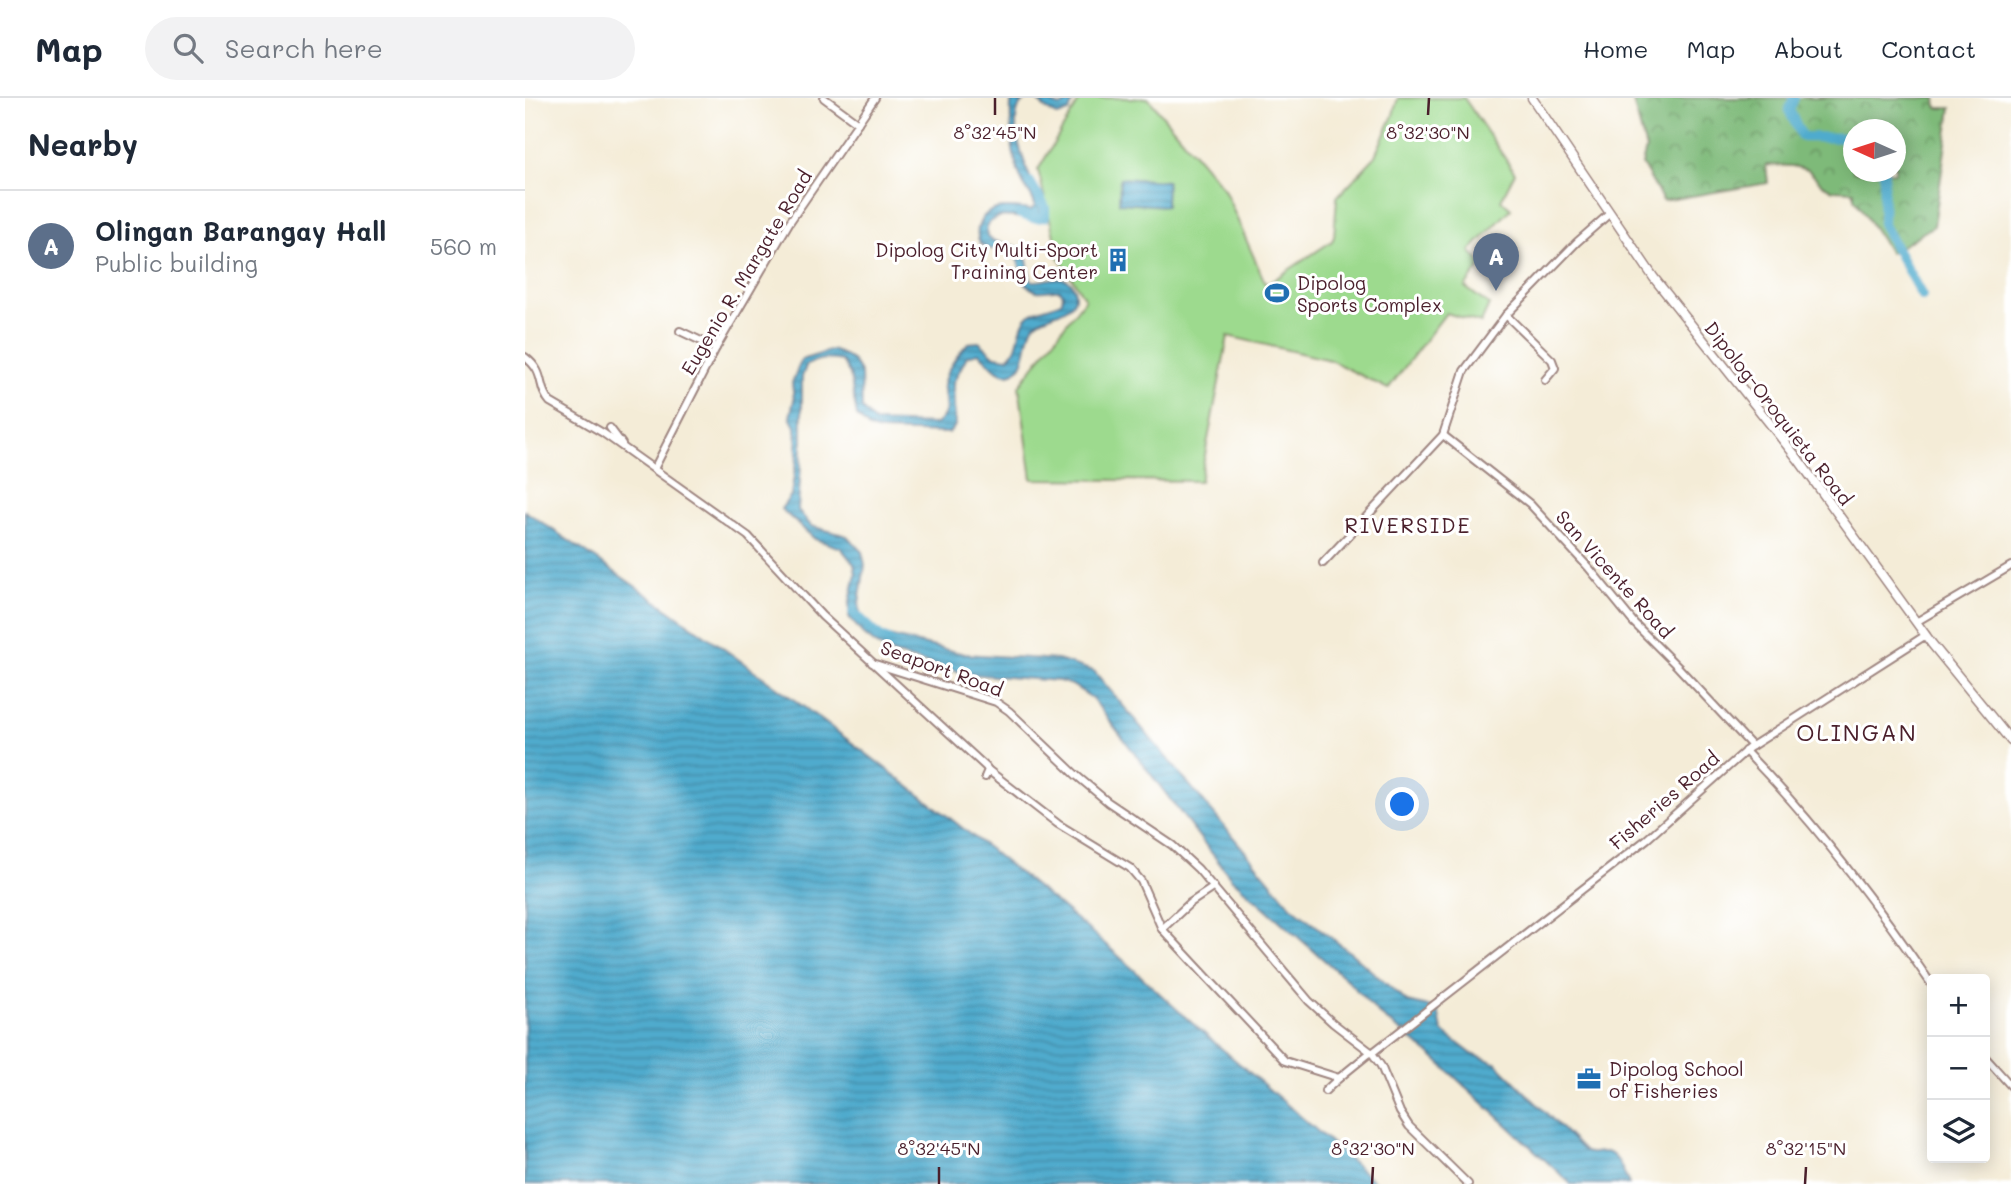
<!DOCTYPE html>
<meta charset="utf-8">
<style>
body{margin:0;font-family:Mali,sans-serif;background:#f2f2f3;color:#1f2937}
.controls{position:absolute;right:21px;bottom:21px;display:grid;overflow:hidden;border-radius:7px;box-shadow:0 4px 18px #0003}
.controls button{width:63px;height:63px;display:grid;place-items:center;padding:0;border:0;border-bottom:2px solid #e0e1e3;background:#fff;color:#1f2937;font:35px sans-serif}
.compass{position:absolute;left:1318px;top:21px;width:63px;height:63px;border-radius:50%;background:#fff;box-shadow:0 4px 18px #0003;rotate:273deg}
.you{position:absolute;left:878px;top:707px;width:24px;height:24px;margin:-18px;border:5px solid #fff;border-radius:50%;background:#1a73e8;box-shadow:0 0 0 10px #1a73e833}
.badge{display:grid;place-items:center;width:46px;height:46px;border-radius:50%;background:#db2777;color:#fff;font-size:23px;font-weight:700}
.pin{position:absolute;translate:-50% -58px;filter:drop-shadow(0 2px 4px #0008)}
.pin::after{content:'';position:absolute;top:37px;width:24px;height:21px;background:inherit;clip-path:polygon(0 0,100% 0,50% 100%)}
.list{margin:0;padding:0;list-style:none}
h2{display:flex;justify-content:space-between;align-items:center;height:91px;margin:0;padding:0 28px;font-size:30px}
h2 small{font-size:23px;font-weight:400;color:#747a83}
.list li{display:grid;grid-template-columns:46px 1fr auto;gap:21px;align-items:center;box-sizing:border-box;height:112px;padding:0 28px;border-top:2px solid #e0e1e3}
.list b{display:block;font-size:26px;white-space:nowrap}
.list p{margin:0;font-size:23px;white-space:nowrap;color:#747a83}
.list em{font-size:23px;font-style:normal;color:#747a83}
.icon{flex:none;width:38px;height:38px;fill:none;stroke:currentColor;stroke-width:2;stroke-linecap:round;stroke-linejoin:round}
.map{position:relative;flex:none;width:1486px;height:1086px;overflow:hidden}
header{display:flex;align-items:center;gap:42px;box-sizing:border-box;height:98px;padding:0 35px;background:#fff;border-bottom:2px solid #e0e1e3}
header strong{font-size:33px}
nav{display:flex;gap:38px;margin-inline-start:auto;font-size:24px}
.search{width:490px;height:63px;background:#f2f2f3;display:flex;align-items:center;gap:18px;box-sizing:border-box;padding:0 24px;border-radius:38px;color:#747a83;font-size:26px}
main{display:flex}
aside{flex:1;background:#fff}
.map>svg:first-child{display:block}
.forest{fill:url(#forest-crowns);stroke:#646c52;stroke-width:2;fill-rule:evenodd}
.pitch{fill:#9dda8e;stroke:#747c5c;stroke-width:2}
.water{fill:url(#water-rules);stroke:#4c657c;stroke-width:2}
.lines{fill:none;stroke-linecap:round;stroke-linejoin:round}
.river{stroke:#4fabcd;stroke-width:10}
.minor-casing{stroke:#9f8681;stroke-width:10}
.major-casing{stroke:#9f8681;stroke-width:11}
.minor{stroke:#fff;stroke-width:6}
.major{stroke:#fff;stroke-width:8}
.ticks{fill:none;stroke:#4a1f2b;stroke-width:2.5}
.labels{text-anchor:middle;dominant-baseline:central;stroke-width:6;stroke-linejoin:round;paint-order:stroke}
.poi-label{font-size:19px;fill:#4a1f2b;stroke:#fff;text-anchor:start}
.street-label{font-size:19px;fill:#4a1f2b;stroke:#fff}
.neighbourhood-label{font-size:21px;letter-spacing:2px;fill:#4a1f2b;stroke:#fff}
.quarter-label{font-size:23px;letter-spacing:2px;fill:#4a1f2b;stroke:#fff}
.ticks-label{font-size:18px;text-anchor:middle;fill:#4a1f2b;stroke:#fff;stroke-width:6;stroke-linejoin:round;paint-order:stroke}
</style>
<header>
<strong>Map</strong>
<div class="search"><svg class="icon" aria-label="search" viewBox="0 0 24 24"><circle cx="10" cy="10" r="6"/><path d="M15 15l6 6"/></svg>Search here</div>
<nav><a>Home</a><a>Map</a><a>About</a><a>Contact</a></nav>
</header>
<main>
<aside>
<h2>Nearby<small></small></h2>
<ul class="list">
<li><span class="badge" style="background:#5c6f8a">A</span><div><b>Olingan Barangay Hall</b><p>Public building</p></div><em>560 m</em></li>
</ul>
</aside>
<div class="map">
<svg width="1486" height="1086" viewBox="0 0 1486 1086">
<defs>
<pattern id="forest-crowns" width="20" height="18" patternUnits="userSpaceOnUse" patternTransform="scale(1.75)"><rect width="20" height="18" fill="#7eba79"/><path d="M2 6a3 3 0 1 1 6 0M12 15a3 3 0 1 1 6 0" fill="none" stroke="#699763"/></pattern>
<pattern id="water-rules" width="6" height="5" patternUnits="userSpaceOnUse" patternTransform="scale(1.75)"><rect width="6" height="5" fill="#4fabcd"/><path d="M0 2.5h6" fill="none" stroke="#448ba7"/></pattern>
</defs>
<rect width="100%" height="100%" fill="#fff"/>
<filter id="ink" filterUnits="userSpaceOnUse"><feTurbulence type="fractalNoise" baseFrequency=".0143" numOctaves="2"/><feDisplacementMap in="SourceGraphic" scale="14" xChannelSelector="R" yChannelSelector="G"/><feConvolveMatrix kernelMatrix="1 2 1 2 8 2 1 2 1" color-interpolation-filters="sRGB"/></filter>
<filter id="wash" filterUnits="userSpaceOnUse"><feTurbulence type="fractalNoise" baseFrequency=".00686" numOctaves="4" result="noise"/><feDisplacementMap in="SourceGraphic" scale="28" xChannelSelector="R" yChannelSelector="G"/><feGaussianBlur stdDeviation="1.57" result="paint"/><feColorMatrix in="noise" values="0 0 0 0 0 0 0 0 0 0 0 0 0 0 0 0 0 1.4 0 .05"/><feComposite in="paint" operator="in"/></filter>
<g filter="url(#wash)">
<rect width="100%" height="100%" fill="#f4ecd7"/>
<path class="forest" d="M1107 0H1411L1412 10H1426L1409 128 1365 155 1329 100V93L1308 92 1297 86 1283 72 1267 68 1241 67 1243 85 1138 103 1117 66 1121 51ZM1328 32H1370V74H1328Z"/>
<polygon class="pitch" points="556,0 623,0 699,91 741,187 807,143 809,139 812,99 849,60 867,20 873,0 939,0 990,75 976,102 986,111 945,153 957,166 940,189 964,207 956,225 921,215 863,291 805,262 703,238 675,383 507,381 494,288 560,201 534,159 513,72"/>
<g class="water">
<path d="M488 0H523L528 6 535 9 540 6 542 0H549L544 14 533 18 522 12 510 0C467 3 509 87 516 107L515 114C497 129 476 107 462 128V139C472 148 491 143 499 155 505 164 502 174 507 183 518 184 529 178 540 181 544 182 546 184 548 188 560 217 516 213 507 230 500 243 503 274 483 276 470 277 463 260 453 255L442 258 428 285 430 328 424 335 356 333 344 330 332 318 325 276 317 263C304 260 293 260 281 268L277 279V350L273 412 286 428 322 438 337 454 340 467 334 505 337 529 349 537H359L440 556 533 562 569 573 766 808 827 856 882 904 913 911 917 933 947 956 971 965 1060 1054C1068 1057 1070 1054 1078 1054 1092 1052 1099 1076 1104 1086H1046L906 957 854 916 823 883 706 780 567 600 547 587 534 583 443 576 368 556 353 548 338 536 324 519V507L331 476 329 466 316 450 290 441 256 411 266 397 272 358 271 331 265 319 269 302 267 285 276 262 307 252 319 257 328 263 336 276 337 311 349 324 411 326C429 313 416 299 419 284 422 271 435 254 443 245L454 244 470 258 483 260C496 250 492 232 501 220 509 210 526 210 537 203L538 196 535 192C528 191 520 194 512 193 495 189 498 167 489 156 479 153 464 153 456 146 453 142 452 136 453 130 460 104 486 110 506 112L510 108C509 99 501 92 497 83 486 58 485 32 486 5Z"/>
<polygon points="595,80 642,83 641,108 594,105"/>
<path d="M0 413C190 540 376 677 553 823 595 857 634 896 675 932 734 983 794 1033 852 1086H0Z"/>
</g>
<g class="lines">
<g class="river">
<polyline points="1269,0 1264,12 1277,39 1328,40"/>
<polyline points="1359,74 1358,127 1397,198"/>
<polyline points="495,116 508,120 520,119 520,109 505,84"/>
<polyline points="328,514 355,539 363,542"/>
</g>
</g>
</g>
<g filter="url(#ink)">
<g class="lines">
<g class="minor-casing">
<g id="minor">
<polyline points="299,0 333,25"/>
<polyline points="981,217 1027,262 1030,270 1020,282"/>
<polyline points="155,233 191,250"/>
<path d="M0 259C22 276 11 288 25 304L78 335 223 438 297 518 461 669 463 672 460 679"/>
<polyline points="85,330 97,346"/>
<polyline points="918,337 1005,406 1064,470 1109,525 1153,569 1227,648"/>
<polyline points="129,371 191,250 264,125 350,0"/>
<polyline points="798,465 918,337 939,273 981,217 1052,144 1084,116"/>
<polyline points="1391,524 1486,468"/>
<polyline points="347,565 471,604 484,613 552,678 583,704 647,747 673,771 784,903 808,925 847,955 856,968 875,1014 884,1028 943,1086"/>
<path d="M1220 653C1290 724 1351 805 1407 887"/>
<polyline points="463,672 533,726 605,770 616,783 637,831 760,963 814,980 846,954"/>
<polyline points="637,831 665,805 689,789"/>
<polyline points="847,955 1122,741 1224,650 1401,537"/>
<polyline points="1460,959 1486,988"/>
<polyline points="800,993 814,980"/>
</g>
</g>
<g class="major-casing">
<polyline id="major" points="1007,0 1129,180 1273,361 1407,546 1486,643"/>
</g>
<use href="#minor" class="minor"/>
<use href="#major" class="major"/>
</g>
</g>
<path class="ticks" d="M470 17V0M903 17 904 0M414 1086V1069M847 1086 848 1069M1280 1086 1281 1069"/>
<defs>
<g id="building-bare" transform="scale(1.89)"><path d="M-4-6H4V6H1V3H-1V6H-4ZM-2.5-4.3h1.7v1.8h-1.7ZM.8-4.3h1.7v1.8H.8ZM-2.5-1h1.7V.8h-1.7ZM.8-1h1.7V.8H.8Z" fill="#1f6fb2" stroke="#fff" stroke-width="2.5" paint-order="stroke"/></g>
<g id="stadium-bare" transform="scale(1.89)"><path d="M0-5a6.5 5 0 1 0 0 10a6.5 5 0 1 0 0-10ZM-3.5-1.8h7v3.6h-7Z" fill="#1f6fb2" stroke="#fff" stroke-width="2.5" paint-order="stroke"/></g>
<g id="office-bare" transform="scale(1.89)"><path d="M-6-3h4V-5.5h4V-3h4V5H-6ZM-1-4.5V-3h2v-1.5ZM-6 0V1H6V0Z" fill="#1f6fb2" stroke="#fff" stroke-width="2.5" paint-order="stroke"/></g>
</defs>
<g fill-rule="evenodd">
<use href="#building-bare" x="593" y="162"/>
<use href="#stadium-bare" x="752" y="195"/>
<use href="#office-bare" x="1064" y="981"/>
</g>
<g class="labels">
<g class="poi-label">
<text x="573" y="151" text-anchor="end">Dipolog City Multi-Sport<tspan x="573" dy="22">Training Center</tspan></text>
<text x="772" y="184">Dipolog<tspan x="772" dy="22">Sports Complex</tspan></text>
<text x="1084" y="970">Dipolog School<tspan x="1084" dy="22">of Fisheries</tspan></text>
</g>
<g class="street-label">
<text transform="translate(221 174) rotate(-59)">Eugenio R. Margate Road</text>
<text transform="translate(1254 315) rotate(52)">Dipolog-Oroquieta Road</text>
<text transform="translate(1090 476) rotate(48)">San Vicente Road</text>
<text transform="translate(417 570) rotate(20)">Seaport Road</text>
<text transform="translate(1139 702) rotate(-41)">Fisheries Road</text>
</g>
<g class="neighbourhood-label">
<text x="883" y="426">RIVERSIDE</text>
</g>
<g class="quarter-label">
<text x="1332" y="634">OLINGAN</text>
</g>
</g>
<g class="ticks-label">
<text x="470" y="41">8°32'45"N</text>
<text x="903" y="41">8°32'30"N</text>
<text x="414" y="1057">8°32'45"N</text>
<text x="848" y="1057">8°32'30"N</text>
<text x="1281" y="1057">8°32'15"N</text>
</g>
</svg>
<div class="controls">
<button>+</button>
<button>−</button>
<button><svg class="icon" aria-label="layers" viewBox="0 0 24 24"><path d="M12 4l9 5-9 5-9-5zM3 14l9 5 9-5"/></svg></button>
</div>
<svg class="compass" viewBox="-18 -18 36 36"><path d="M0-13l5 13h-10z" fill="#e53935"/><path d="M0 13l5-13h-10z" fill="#747a83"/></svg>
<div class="you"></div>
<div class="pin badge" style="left:971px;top:193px;background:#5c6f8a">A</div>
</div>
</main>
